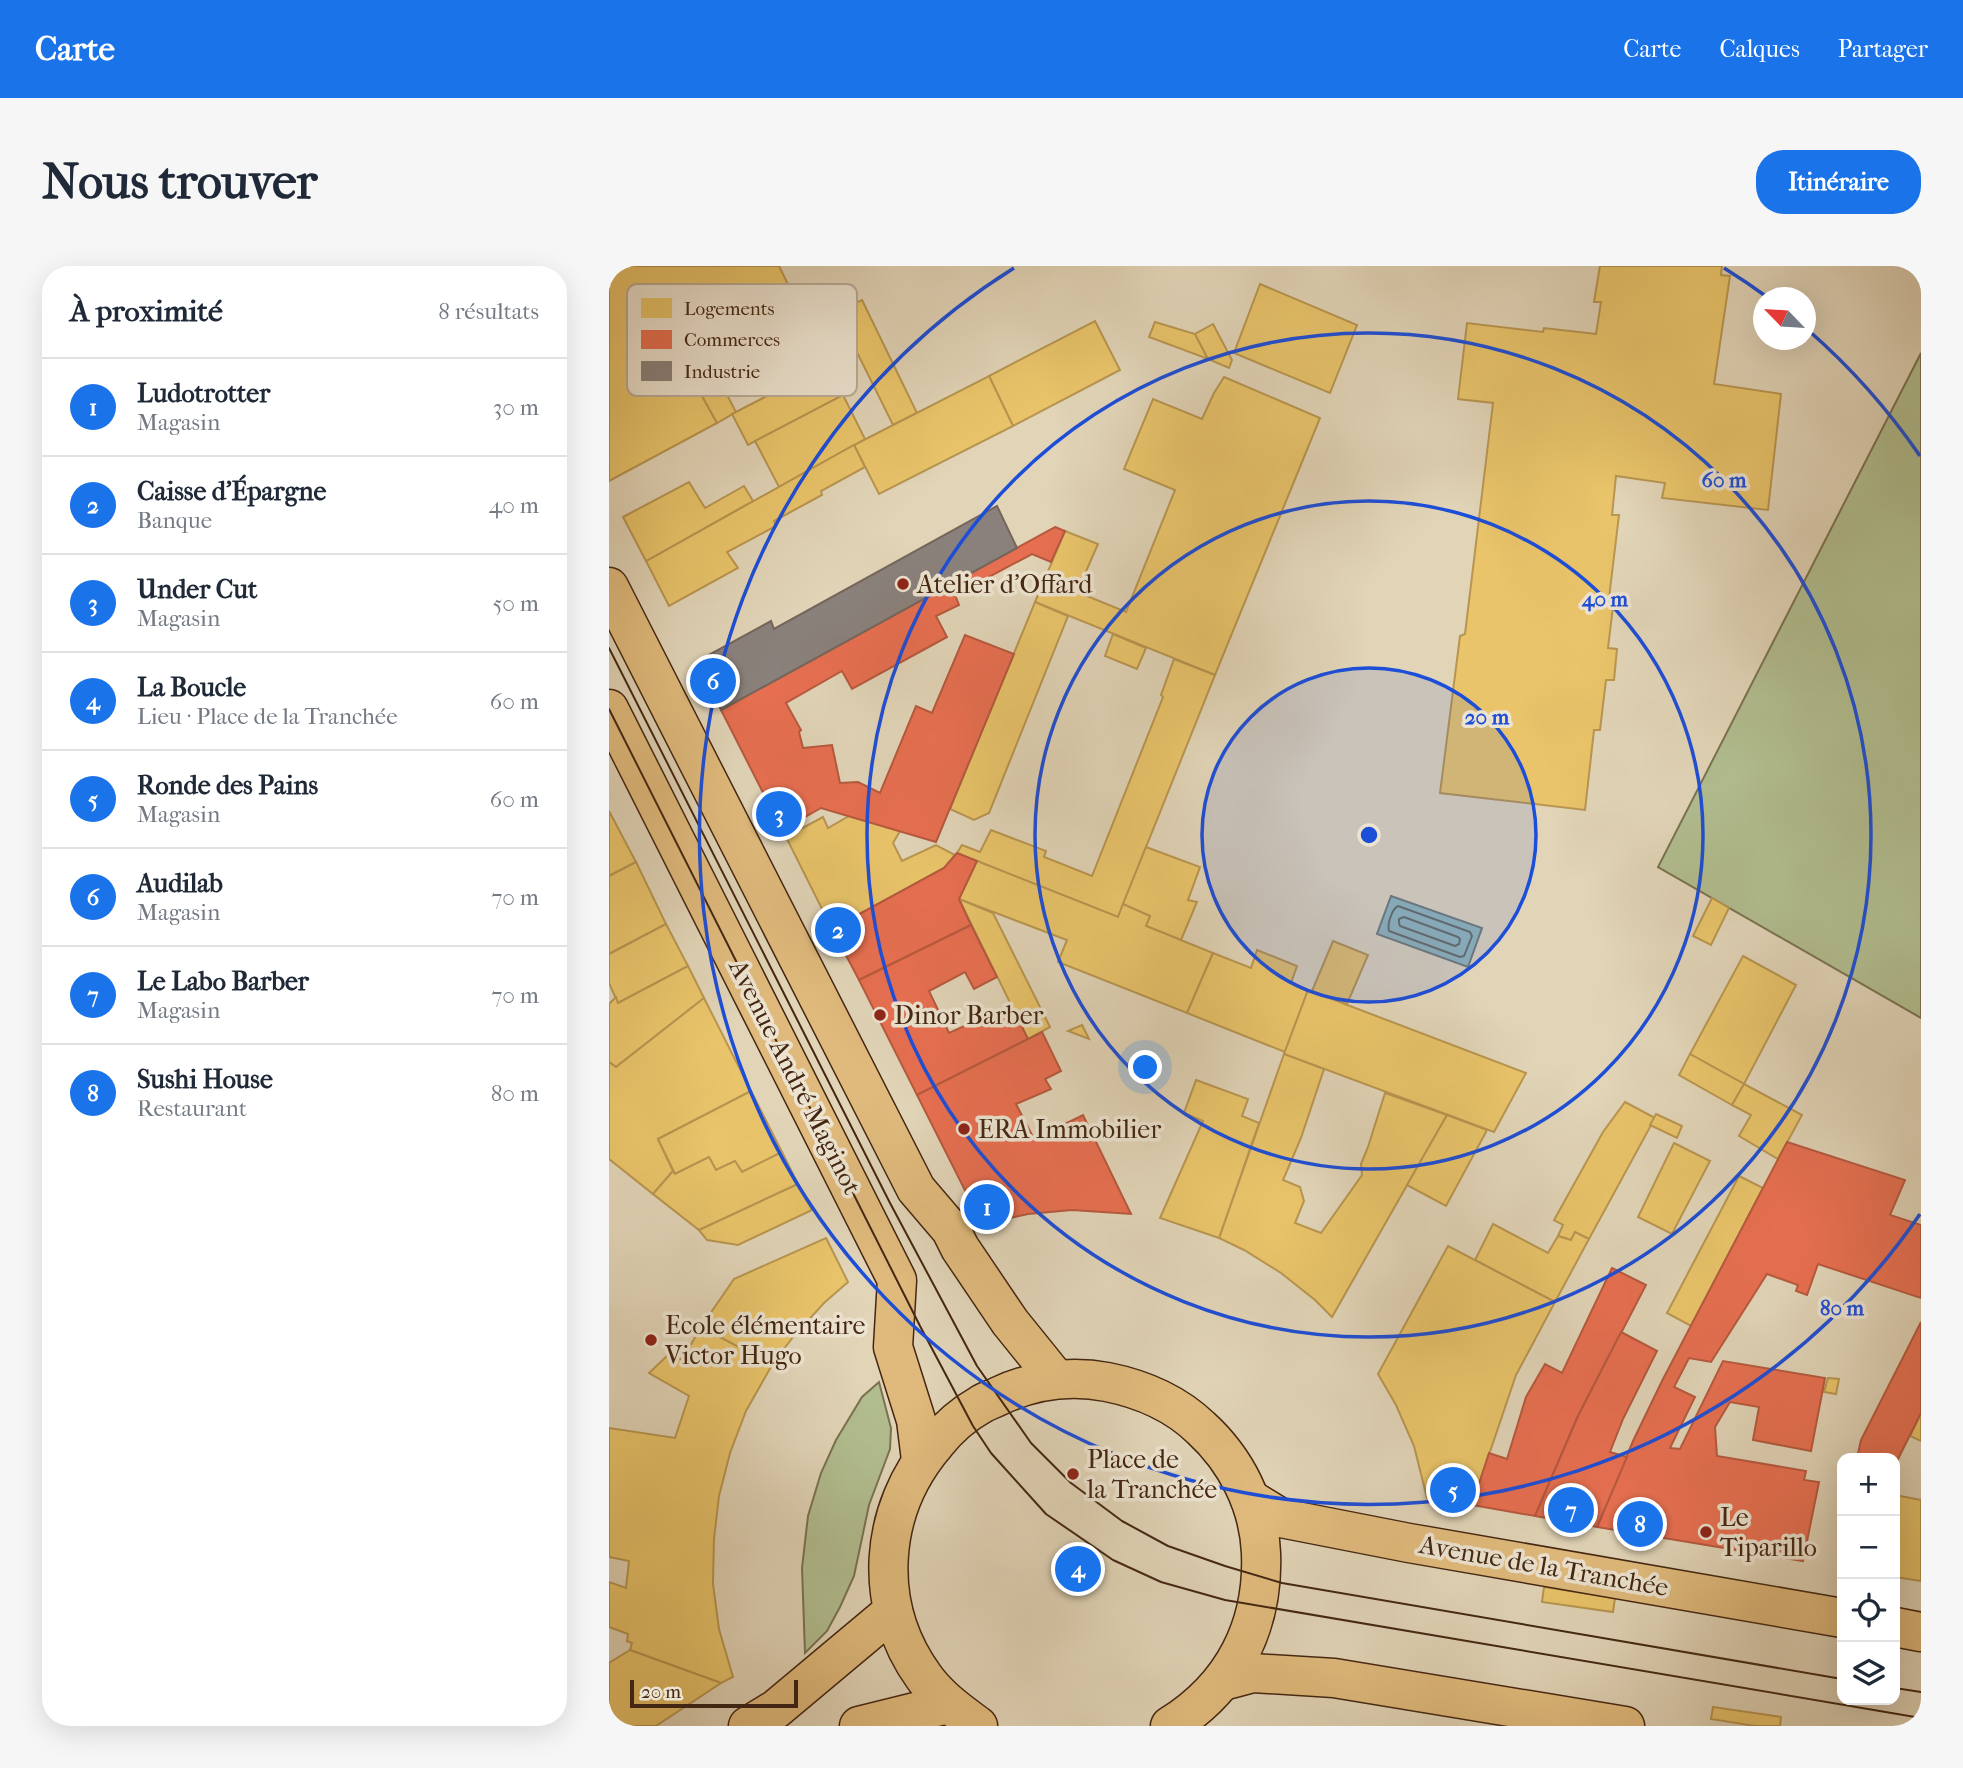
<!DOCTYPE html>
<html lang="fr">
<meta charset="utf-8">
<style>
body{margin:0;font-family:"IM FELL French Canon",serif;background:#f6f6f7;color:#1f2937}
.controls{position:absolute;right:21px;bottom:21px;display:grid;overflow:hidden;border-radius:14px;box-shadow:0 7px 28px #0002}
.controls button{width:63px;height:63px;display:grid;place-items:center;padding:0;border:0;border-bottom:2px solid #e0e1e3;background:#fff;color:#1f2937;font:35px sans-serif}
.compass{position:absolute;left:1144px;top:21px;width:63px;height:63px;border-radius:50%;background:#fff;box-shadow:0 7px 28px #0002;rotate:295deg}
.scale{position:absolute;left:21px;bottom:18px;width:168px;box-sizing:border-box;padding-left:7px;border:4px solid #442712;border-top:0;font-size:19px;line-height:24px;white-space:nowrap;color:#442712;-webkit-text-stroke:5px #ece3d0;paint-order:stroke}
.you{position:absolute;left:537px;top:802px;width:24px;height:24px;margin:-18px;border:5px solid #fff;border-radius:50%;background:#1a73e8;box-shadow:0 0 0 10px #1a73e833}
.badge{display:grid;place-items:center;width:46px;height:46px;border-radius:50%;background:#1a73e8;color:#fff;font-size:23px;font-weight:700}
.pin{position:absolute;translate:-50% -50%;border:4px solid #fff;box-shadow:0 2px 7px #0006}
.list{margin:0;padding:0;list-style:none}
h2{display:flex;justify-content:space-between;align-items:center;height:91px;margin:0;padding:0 28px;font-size:30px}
h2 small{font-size:23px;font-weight:400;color:#747a83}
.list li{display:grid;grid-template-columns:46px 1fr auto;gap:21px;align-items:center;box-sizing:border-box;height:98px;padding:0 28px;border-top:2px solid #e0e1e3}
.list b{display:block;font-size:26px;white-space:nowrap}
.list p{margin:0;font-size:23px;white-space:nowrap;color:#747a83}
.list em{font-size:23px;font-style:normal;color:#747a83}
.icon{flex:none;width:38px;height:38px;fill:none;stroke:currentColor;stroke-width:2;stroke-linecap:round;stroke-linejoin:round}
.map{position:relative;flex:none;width:1312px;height:1460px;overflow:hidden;border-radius:28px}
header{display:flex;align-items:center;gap:42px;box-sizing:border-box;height:98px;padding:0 35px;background:#1a73e8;color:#fff}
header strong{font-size:33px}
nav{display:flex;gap:38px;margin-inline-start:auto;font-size:24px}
.intro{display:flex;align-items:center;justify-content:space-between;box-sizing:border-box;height:168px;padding:0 42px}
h1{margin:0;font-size:49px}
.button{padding:18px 32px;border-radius:28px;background:#1a73e8;color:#fff;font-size:24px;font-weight:700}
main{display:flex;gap:42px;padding:0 42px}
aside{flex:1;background:#fff;border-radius:28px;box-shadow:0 7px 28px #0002}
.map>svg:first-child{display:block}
.green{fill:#b1bd8f;stroke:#7a7250;stroke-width:2}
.water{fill:#95b7b4;stroke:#757d73;stroke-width:2}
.homes{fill:#e9c46a;stroke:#b89550;stroke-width:2}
.shops{fill:#e76f51;stroke:#b6593e;stroke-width:2}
.industry{fill:#8a817c;stroke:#75665c;stroke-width:2}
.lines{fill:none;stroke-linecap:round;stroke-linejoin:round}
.shore{stroke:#6c6f63;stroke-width:2}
.major-casing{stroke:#442712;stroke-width:41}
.major{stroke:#e0ba7c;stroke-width:38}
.tram{stroke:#442712;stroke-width:2}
.ring{fill:none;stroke:#1d4ed8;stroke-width:3.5}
.poi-dot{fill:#8f2418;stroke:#ece3d0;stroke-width:2.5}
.labels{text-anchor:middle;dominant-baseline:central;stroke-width:7;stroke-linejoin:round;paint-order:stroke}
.poi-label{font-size:26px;fill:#442712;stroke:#ece3d0;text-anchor:start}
.street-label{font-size:26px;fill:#442712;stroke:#ece3d0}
.key{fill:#ece3d0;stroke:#baab97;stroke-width:2}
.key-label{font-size:19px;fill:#442712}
.centre{fill:#1d4ed8;stroke:#ece3d0;stroke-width:3.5}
.ring-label{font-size:21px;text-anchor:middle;font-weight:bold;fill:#1d4ed8;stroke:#ece3d0;stroke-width:7;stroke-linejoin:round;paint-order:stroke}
</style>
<header>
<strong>Carte</strong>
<nav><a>Carte</a><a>Calques</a><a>Partager</a></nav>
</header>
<div class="intro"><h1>Nous trouver</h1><a class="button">Itinéraire</a></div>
<main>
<aside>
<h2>À proximité<small>8 résultats</small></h2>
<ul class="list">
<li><span class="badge">1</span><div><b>Ludotrotter</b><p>Magasin</p></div><em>30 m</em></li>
<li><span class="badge">2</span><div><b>Caisse d'Épargne</b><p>Banque</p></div><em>40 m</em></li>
<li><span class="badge">3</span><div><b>Under Cut</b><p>Magasin</p></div><em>50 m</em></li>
<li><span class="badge">4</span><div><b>La Boucle</b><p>Lieu · Place de la Tranchée</p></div><em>60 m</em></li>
<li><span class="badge">5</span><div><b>Ronde des Pains</b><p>Magasin</p></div><em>60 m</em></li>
<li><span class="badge">6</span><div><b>Audilab</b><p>Magasin</p></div><em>70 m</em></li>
<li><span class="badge">7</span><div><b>Le Labo Barber</b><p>Magasin</p></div><em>70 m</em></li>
<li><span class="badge">8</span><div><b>Sushi House</b><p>Restaurant</p></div><em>80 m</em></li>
</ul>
</aside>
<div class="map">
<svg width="1312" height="1460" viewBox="0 0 1312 1460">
<rect width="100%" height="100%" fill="#e1d4b7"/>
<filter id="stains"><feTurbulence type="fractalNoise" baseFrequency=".00286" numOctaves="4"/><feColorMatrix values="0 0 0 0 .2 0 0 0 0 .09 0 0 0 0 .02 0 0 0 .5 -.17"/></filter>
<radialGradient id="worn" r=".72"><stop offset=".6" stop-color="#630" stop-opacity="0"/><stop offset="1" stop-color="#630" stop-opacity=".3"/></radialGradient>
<g class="green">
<polygon points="1312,87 1312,752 1049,601"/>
<polygon points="270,1116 282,1162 281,1183 260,1239 245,1310 231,1341 218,1365 196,1387 193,1302 199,1250 212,1207 227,1174 253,1131"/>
</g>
<polygon class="water" points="782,630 873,662 859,701 768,668"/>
<g class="homes">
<polygon points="0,0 170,0 199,59 87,119 108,157 0,215"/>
<polygon points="991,0 1113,0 1112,9 1121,10 1105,118 1172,128 1159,244 1053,232 1056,217 1007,210 1003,249 1010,249 1000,332 1005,332 999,382 1008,383 1005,414 997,414 991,464 985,464 976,544 831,527 851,370 856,368 884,137 849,133 858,57 934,66 935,62 987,68 992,36 985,36"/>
<polygon points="651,18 748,59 721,127 625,87"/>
<polygon points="253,34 308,147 284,159 228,46"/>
<polygon points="486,55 511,104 404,160 380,110"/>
<polygon points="546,56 586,68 599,93 540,71"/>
<polygon points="604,58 623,94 620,102 599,93 586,68"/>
<polygon points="219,97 227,114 195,130 187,115"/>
<polygon points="107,108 127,146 108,157 87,119"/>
<polygon points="380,110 404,160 270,228 245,179"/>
<polygon points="615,111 711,152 606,409 426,336 456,265 489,278 468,326 517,346 566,224 515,203 544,133 593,153 605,127"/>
<polygon points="227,114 234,129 139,179 123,148 187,115 195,130"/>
<polygon points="234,129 256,173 170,221 146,175"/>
<polygon points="245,179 256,201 212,225 213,229 165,255 167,260 118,286 129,302 60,340 37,295"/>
<polygon points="80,216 96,242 135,220 144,235 37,295 14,251"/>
<polygon points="426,336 459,350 380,547 365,554 341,543"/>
<polygon points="504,368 537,382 528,403 496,390"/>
<polygon points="565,393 606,409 509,651 348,587 353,579 371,586 382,564 437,585 435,591 483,610 554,431 552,429"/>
<polygon points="0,545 27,596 0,610"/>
<polygon points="240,550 291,565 284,577 293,595 327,579 346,589 335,602 223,663 177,571 214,551 219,562"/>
<polygon points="537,581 591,601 579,634 588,636 572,674 537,660 541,650 514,638"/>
<polygon points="368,595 509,651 514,638 541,650 537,660 604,687 578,747 449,696 458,674 350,633"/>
<polygon points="27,596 57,658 0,688 0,610"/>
<polygon points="1103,632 1120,642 1102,679 1084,670"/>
<polygon points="350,633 384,647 441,761 419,773"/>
<polygon points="57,658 79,700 9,737 0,717 0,688"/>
<polygon points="724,675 759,689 738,738 703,725"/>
<polygon points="648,684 688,700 682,717 699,724 676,786 578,747 604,687 642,702"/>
<polygon points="1134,690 1187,719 1135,818 1081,788"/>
<polygon points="79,700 95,732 7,801 0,796 0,738 7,731 9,737"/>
<polygon points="699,724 917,807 885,866 675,788"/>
<polygon points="95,732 142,825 49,873 64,905 44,928 0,893 0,796 7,801"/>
<polygon points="473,759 480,773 459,765"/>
<polygon points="675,788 715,803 692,872 674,914 691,921 695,935 686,957 712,967 753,909 752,898 759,881 776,827 838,849 723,1051 706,1034 672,1007 635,984 610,972"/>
<polygon points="1081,788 1135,818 1123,839 1070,809"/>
<polygon points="587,814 639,833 633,850 650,857 610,972 551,952 594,855 575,847"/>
<polygon points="1135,818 1193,849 1169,893 1130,870 1142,849 1123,839"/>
<polygon points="142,825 173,886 133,906 126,895 107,904 100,891 66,908 49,873"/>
<polygon points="1016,836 1046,852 980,973 966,966 962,974 949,970 954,959 945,954 994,866"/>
<polygon points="1047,848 1073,860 1068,872 1041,859"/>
<polygon points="838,849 878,864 837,940 798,919"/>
<polygon points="1065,877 1101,895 1063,968 1029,951"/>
<polygon points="173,886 189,918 90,964 44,928 64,905 66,908 100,891 107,904 126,895 133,906"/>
<polygon points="1130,910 1154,922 1082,1060 1058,1047"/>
<polygon points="189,918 203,944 129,979 98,974 90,964"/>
<polygon points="884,958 939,987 949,970 962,974 966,966 980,973 946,1036 866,994"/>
<polygon points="217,972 239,1016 215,1037 184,1071 163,1099 92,1061 125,1013"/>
<polygon points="839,980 946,1036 907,1109 863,1239 818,1232 805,1180 787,1139 769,1108"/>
<polygon points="92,1061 163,1099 137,1145 121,1187 110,1230 105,1273 104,1318 110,1363 124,1411 112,1417 21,1384 23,1377 18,1375 19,1368 0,1361 0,1316 17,1322 20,1295 0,1291 0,1162 66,1172 80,1130 40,1107 61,1087 73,1094"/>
<polygon points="1219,1112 1230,1113 1227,1128 1215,1126"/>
<polygon points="1312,1147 1312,1175 1301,1170"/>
<polygon points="1286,1229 1312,1234 1312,1315 1286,1311"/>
<polygon points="935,1321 1006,1332 1004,1346 933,1336"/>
<polygon points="21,1384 112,1417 47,1460 0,1460 0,1397"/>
<polygon points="1104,1441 1172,1451 1171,1460 1146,1460 1102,1453"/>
</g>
<g class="shops">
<polygon points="446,261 456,265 442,296 423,288 346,329 350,339 327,350 338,371 243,423 233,405 177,437 192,464 190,466 194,482 223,479 231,517 249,516 271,527 307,440 323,447 356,369 405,388 327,576 212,542 173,564 112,444"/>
<polygon points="348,587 368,595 350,633 362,659 250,714 223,663 335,602"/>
<polygon points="362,659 388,711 365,723 356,706 320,725 340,767 402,739 419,773 308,829 250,714"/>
<polygon points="433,766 452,805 436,813 442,823 407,838 425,873 474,849 522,948 463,944 419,948 373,958 308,829"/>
<polygon points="1178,876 1296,914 1281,949 1312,959 1312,1032 1209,998 1198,1029 1187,1025 1189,1019 1158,1008 1102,1096 1080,1092 1065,1121 1086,1131 1061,1182 1071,1183 1114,1095 1216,1112 1202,1185 1144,1174 1150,1141 1121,1136 1106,1161 1108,1190 1197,1205 1195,1214 1210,1216 1194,1295 988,1261 1024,1175 1053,1115"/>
<polygon points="1003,1002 1037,1019 969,1150 926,1250 863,1239 880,1187 898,1193 917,1131 936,1098 953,1107"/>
<polygon points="1312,1056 1312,1147 1286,1199 1286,1192 1248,1192 1252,1174"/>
<polygon points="1012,1066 1048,1085 1014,1153 1001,1186 1018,1191 988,1261 926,1250 969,1150"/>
</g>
<polygon class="industry" points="388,240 408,282 112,444 87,396 162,355 165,363"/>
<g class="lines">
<g class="shore">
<path d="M789 640 861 666 863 670 855 690 851 691 780 665C778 658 783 643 789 640Z"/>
<polygon points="795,651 849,671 851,673 850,678 846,680 791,660 790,657 790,653"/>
</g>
<g class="major-casing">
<g id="major">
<polyline points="0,321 307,923 342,964 351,982 401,1056 447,1113"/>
<polyline points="0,443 288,1014 284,1081 307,1154 312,1194"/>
<polyline points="641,1233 672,1252 800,1277 1233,1352"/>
<polyline points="1286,1361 1312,1366"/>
<polyline points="614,1415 644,1407 725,1412 1016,1460"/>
<polyline points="139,1460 167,1443 284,1345"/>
<polyline points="250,1460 339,1438"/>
<path d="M369 1460C349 1445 329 1431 315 1411 262 1338 270 1243 327 1177 339 1162 355 1148 371 1139 377 1135 384 1133 390 1130 424 1114 462 1109 498 1116 533 1123 566 1137 592 1162 627 1194 650 1239 652 1287 655 1360 624 1421 561 1460"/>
</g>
</g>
<use href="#major" class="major"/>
<g class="tram">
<polyline points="0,382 281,937 368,1100 422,1177 462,1217 513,1255 559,1280 616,1300 673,1317 1233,1413"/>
<polyline points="0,443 311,1060 364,1160 382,1187 437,1248 504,1294 552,1316 616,1334 1312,1452"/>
<polyline points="1286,1422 1312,1426"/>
</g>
</g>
<circle cx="760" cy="569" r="167" fill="#1d4ed8" fill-opacity=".12"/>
<g class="ring">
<circle cx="760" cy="569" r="167"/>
<circle cx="760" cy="569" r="334"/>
<circle cx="760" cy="569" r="502"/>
<path d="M1311 948A669 669 0 1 1 405 2M1115 2A669 669 0 0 1 1158 31M1199 64A669 669 0 0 1 1311 190"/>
</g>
<g class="poi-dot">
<circle cx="294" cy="318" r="7"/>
<circle cx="271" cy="749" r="7"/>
<circle cx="355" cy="863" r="7"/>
<circle cx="42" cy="1074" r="7"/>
<circle cx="464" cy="1208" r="7"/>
<circle cx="1097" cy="1266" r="7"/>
</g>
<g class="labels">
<g class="poi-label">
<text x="308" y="318">Atelier d’Offard</text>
<text x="285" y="749">Dinor Barber</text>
<text x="369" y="863">ERA Immobilier</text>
<text x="56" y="1059">Ecole élémentaire<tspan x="56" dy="30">Victor Hugo</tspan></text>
<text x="478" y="1193">Place de<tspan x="478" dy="30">la Tranchée</tspan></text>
<text x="1111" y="1251">Le<tspan x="1111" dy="30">Tiparillo</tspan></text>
</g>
<g class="street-label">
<text transform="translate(186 811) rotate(63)">Avenue André Maginot</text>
<text transform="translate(935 1300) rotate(10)">Avenue de la Tranchée</text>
</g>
</g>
<rect x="18" y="18" width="230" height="112" rx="10" class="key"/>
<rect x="32" y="32" width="31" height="20" fill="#e9c46a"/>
<rect x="32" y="64" width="31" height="19" fill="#e76f51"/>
<rect x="32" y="95" width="31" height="20" fill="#8a817c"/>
<g class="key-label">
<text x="75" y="49">Logements</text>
<text x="75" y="80">Commerces</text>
<text x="75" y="112">Industrie</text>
</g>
<circle cx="760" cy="569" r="10" class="centre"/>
<g class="ring-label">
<text x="1115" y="221">60 m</text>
<text x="996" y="340">40 m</text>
<text x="878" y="458">20 m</text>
<text x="1233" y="1049">80 m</text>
</g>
<rect width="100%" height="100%" filter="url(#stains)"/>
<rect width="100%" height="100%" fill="url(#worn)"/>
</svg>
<div class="controls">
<button>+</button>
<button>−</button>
<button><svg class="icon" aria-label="locate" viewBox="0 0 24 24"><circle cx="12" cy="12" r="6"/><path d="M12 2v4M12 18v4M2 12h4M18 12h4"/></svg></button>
<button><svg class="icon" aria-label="layers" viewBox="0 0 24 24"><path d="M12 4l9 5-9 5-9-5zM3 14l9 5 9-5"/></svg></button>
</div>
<svg class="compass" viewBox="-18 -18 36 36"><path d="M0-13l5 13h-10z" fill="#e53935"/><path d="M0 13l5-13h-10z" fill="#747a83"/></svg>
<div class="scale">20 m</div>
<div class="you"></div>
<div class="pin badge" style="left:378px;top:941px">1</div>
<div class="pin badge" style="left:229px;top:664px">2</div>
<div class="pin badge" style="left:170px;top:548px">3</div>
<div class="pin badge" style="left:469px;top:1303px">4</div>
<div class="pin badge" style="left:844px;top:1224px">5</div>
<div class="pin badge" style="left:104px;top:415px">6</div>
<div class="pin badge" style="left:962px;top:1244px">7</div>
<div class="pin badge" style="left:1031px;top:1258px">8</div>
</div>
</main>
